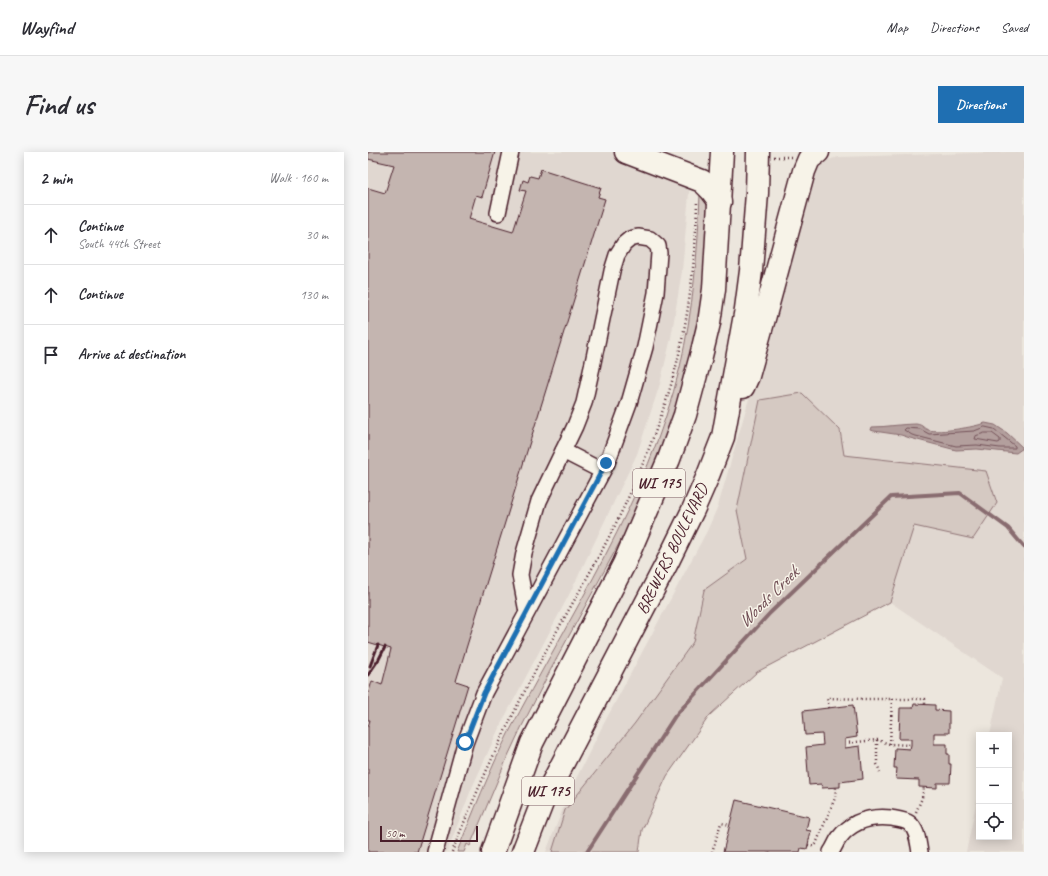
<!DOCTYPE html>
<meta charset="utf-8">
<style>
body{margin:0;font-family:Caveat,sans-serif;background:#f7f7f7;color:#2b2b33}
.controls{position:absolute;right:12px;bottom:12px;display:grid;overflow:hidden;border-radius:0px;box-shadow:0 2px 10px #0003}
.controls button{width:36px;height:36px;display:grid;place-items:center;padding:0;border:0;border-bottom:1px solid #e1e1e2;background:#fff;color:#2b2b33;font:20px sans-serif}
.scale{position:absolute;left:12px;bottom:10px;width:98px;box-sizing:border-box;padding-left:4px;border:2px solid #4a1f2b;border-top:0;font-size:11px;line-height:14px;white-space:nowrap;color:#4a1f2b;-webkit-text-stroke:3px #f7f3e8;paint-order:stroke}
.stop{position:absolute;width:12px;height:12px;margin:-9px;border:3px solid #1f6fb2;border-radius:50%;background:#fff}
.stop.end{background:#1f6fb2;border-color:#fff;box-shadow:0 1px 4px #0008}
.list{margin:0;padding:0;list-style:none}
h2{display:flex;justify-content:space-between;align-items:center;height:52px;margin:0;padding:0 16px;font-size:17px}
h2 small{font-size:13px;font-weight:400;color:#7c7c81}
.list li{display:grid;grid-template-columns:26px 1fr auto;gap:12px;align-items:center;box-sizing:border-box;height:60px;padding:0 16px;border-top:1px solid #e1e1e2}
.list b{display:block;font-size:15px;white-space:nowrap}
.list p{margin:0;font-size:13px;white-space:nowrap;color:#7c7c81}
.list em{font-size:13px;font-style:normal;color:#7c7c81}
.icon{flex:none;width:22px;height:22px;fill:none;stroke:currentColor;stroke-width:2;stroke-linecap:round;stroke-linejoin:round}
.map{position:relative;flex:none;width:656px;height:700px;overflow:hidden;border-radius:0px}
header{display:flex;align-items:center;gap:24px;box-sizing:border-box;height:56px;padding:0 20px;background:#fff;border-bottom:1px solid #e1e1e2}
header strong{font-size:19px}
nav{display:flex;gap:22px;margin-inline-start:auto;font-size:14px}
.intro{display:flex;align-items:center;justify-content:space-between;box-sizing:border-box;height:96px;padding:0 24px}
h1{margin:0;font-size:28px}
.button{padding:10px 18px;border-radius:0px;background:#1f6fb2;color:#fff;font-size:14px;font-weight:700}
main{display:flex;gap:24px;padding:0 24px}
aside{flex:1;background:#fff;border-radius:0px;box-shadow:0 2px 10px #0003}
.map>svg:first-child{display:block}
.built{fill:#e0d7d0}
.green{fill:#d5c9c2;stroke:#907476}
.water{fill:#b39f9d;stroke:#896c6f}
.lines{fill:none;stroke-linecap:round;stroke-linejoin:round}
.shore{stroke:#745259;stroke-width:1}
.stream{stroke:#896c6f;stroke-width:4}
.building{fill:#c4b5b0;stroke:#4a1f2b}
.minor-casing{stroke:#4a1f2b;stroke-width:18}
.highway-casing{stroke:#4a1f2b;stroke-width:25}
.path{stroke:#4a1f2b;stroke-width:2.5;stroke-dasharray:1 3;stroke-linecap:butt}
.minor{stroke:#f7f3e8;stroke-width:15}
.highway{stroke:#f7f3e8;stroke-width:22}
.rail{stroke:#4a1f2b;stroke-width:3}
.route{stroke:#1f6fb2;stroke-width:5}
.labels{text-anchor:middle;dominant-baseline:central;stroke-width:3;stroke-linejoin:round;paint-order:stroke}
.shield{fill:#f7f3e8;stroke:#7e5f64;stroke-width:1}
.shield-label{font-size:16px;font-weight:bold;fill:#4a1f2b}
.street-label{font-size:17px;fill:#4a1f2b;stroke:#f7f3e8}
.water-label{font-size:18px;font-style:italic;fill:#6f4c53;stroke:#f7f3e8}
</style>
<header>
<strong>Wayfind</strong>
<nav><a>Map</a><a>Directions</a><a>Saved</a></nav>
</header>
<div class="intro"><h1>Find us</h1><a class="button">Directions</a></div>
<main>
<aside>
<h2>2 min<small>Walk · 160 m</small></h2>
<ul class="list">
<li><svg class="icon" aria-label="ahead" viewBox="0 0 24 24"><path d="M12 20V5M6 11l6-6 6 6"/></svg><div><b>Continue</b><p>South 44th Street</p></div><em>30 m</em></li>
<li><svg class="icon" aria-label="ahead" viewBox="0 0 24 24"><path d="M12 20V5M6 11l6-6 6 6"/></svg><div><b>Continue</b></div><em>130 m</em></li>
<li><svg class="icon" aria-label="arrive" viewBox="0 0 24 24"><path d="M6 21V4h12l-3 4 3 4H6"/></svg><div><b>Arrive at destination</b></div></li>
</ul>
</aside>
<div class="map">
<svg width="656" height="700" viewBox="0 0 656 700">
<rect width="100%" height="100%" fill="#ece6dd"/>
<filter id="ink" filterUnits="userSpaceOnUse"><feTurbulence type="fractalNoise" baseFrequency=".025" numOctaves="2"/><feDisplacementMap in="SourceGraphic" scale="8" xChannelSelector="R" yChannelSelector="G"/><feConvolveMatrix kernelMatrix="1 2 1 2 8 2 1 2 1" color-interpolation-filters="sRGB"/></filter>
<g filter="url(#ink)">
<g class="built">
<polygon points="0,0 244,0 322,31 314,119 303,186 292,232 269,302 203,439 131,576 103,638 79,700 0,700"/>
<polygon points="639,0 656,0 656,700 598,700 611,638 611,685 641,685 641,583 622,583 634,526 522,450 389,520 342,563 299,624 274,678 271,700 178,700 197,651 208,627 234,575 339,379 350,354 444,28 450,15 459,8 471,5"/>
</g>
<g class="green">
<path d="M332 42 341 52 337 113 334 144 326 191 313 239 295 294 260 375 183 517 153 576 139 606 102 694 99 692 96 700H89C105 661 121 620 140 582 202 462 280 348 312 215 325 158 330 100 332 42Z"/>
<polygon points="434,241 472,278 476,303 618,319 629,351 605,387 546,374 522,450 389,520 342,563 299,624 274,678 271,700 184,700 197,658 267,571 325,490 336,438 379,407 369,358 392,248"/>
</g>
<path class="water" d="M617 271 627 273 639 281 655 296 648 301 609 297 588 298 542 286 533 283 506 279 503 278 504 275C519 275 533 272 548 272 556 273 555 277 561 278 571 281 607 275 617 271Z"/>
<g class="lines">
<g class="shore">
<polygon points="617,275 626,277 647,294 647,296 632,296 609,293 588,294 544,283 536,278 538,276 552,277 561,282 606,279"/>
<polygon points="617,281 624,281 632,287 632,290 630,291 607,287 608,284"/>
</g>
<polyline class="stream" points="219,700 307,564 402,461 523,345 592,341 640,376 656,395"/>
</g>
<g class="building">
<polygon points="0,0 127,0 114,45 108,43 101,67 145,80 158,39 152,38 155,28 160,30 162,24 170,26 173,17 233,36 230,45 237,47 88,529 100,533 49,700 0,700 0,575 2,568 0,568 0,543 4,529 14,533 23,497 0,490 0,36 17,41 26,13 0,7"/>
<polygon points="546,552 567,553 567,558 581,559 581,581 566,581 566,592 579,592 579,602 581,602 581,612 583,612 582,631 569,631 569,636 551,635 551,628 528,627 529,616 526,616 527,596 542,597 543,593 543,587 531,587 532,556 545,556"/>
<polygon points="485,553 489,585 477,587 477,596 492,594 495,627 472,630 472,635 454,636 453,632 441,633 438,595 455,593 454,582 437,583 435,559"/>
<polygon points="368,648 441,665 438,678 443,679 439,697 433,696 432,700 355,700"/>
</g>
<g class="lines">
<g class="minor-casing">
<g id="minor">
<polyline points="130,61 143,0"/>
<polyline points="195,299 234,319"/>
<polyline points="67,700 97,591 116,541 239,311 261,251 277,195 288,141 291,101 290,94 282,87 270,85 262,87 256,92 249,103 244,119 224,215 216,251 207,274 171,349 156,401 152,423 159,460"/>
<path d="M463 700C466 696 468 690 471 686 484 669 503 664 523 666 528 667 537 668 541 671 550 678 550 691 552 700"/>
</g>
</g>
<g class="highway-casing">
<g id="highway">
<polyline points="258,0 334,29 343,38 352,50"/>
<polyline points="375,235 380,224 397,163 436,19 441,7 450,0"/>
<polyline points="125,700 164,591 256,412 301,307 317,263 333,204 341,171 346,137 354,0"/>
<polyline points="155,700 174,651 300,409 325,358 339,326 355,285 378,157 383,119 389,41 390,0"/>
</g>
</g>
<g class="path">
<polyline points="406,5 423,5"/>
<polyline points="461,556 459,546 498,547 557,547 557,553"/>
<polyline points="509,588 509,612 512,620"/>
<polyline points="477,591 509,588 522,592 543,593"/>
<polyline points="522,592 524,547"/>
<polyline points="548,660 554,646 556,635"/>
<polyline points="440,693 445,694 448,692 467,646 468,635"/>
<path d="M84 700C112 630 144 561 180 495 200 459 221 423 240 387 264 341 284 292 300 243 319 182 328 112 329 48"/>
<polyline points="344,700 353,671 362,673"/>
</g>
<use href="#minor" class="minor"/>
<use href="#highway" class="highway"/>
<g class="rail">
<polyline points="2,514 10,493"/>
<polyline points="0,523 11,507 17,495"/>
</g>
</g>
</g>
<g class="lines" filter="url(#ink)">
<polyline class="route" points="97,590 116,541 238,311"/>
</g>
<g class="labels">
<g class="shield">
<rect x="265" y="317" width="52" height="28" rx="3"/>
<rect x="154" y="625" width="52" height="28" rx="3"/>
</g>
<g class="shield-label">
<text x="291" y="331">WI 175</text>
<text x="180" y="639">WI 175</text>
</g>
<g class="street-label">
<text transform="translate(304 397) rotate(-64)">BREWERS BOULEVARD</text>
</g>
<g class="water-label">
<text transform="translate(400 445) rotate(-45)">Woods Creek</text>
</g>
</g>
</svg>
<div class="controls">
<button>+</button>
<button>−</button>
<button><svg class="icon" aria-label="locate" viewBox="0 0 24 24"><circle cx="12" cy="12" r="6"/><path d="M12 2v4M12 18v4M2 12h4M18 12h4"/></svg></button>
</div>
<div class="scale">50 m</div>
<div class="stop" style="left:97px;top:590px"></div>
<div class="stop end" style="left:238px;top:311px"></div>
</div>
</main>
